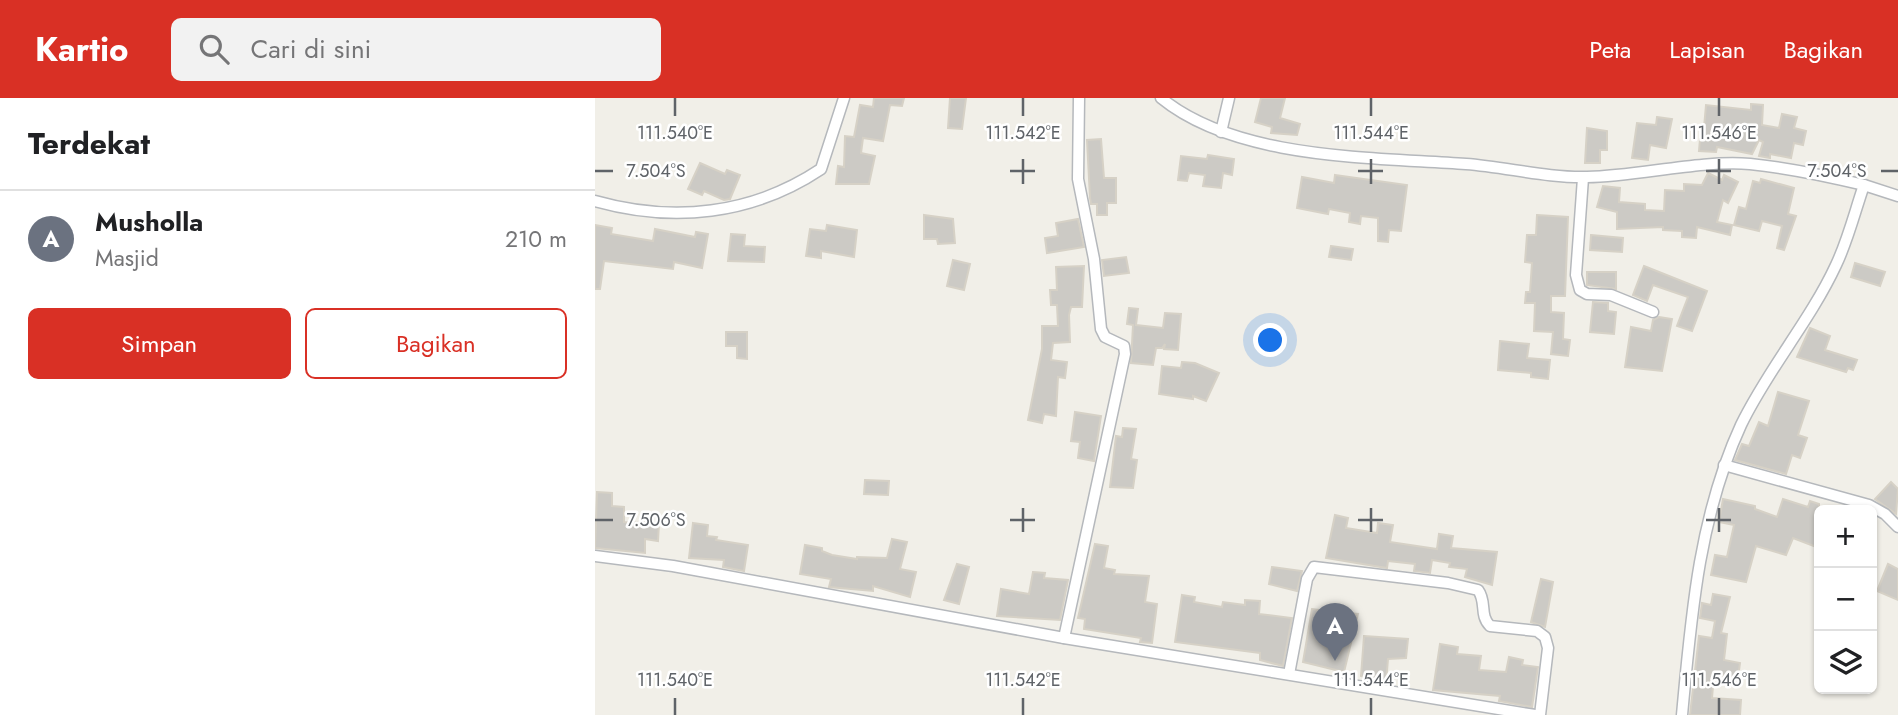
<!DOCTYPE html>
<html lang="id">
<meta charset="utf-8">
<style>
body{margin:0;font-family:Jost,sans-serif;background:#f2f2f2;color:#202124}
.controls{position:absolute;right:21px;bottom:21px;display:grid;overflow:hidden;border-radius:10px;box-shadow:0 2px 5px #0004}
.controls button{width:63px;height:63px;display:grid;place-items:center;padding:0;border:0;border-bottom:2px solid #e0e0e0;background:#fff;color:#202124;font:35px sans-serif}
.you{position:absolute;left:676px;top:243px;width:24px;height:24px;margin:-18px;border:5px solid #fff;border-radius:50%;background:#1a73e8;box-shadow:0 0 0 10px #1a73e833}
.badge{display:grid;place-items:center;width:46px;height:46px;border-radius:50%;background:#d93025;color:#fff;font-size:23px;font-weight:700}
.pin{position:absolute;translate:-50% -58px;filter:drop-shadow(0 2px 4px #0008)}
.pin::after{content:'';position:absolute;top:37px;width:24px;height:21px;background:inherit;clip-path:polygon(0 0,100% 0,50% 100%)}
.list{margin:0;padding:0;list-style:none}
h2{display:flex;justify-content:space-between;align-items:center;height:91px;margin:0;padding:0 28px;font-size:30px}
h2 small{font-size:23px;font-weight:400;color:#757577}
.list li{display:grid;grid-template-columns:46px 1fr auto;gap:21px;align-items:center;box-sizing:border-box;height:98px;padding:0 28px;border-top:2px solid #e0e0e0}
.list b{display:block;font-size:26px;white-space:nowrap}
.list p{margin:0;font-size:23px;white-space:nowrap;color:#757577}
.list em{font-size:23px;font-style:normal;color:#757577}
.actions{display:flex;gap:14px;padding:21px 28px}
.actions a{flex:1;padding:16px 0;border:2px solid #d93025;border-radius:10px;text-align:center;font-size:24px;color:#d93025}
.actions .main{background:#d93025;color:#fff}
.icon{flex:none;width:38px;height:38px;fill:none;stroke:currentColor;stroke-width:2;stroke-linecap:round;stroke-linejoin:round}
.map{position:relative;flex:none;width:1303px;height:617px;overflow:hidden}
header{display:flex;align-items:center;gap:42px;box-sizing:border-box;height:98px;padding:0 35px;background:#d93025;color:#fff}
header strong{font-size:33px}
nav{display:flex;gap:38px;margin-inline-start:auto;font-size:24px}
.search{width:490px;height:63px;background:#f2f2f2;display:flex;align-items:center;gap:18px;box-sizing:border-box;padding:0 24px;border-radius:10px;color:#757577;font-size:26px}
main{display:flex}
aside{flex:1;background:#fff}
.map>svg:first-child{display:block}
.building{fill:#cccac5;stroke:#d6d1c6;stroke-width:2}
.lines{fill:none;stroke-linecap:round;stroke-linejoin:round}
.minor-casing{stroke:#b5b8bc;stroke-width:13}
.minor{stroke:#fff;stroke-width:10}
.ticks{fill:none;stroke:#5f6368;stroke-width:2.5}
.ticks-label{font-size:18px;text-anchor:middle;fill:#5f6368;stroke:#fff;stroke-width:5;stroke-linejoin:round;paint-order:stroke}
</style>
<header>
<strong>Kartio</strong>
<div class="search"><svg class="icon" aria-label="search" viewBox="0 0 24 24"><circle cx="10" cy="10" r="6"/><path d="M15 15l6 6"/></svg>Cari di sini</div>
<nav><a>Peta</a><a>Lapisan</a><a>Bagikan</a></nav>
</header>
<main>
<aside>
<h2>Terdekat<small></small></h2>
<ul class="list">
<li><span class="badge" style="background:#6b7280">A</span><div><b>Musholla</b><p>Masjid</p></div><em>210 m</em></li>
</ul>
<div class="actions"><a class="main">Simpan</a><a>Bagikan</a></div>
</aside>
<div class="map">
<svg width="1303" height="617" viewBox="0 0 1303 617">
<rect width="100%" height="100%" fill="#f1efe8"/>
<g class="building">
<polygon points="279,0 309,0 307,8 295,7 288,43 268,40 266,55 280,58 274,86 241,86 243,68 249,69 250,38 259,39 265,7 278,9"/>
<polygon points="355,0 371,0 367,31 353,30"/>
<polygon points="666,0 690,0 685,20 705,26 702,37 676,35 677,29 660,24"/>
<polygon points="1156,6 1168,7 1167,27 1184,30 1187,16 1202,19 1199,30 1211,33 1208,47 1199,45 1196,60 1175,56 1175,60 1164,58 1168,44 1164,42 1157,56 1122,49 1121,54 1104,53 1105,41 1108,41 1111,7 1156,12"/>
<polygon points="1062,19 1077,21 1071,50 1055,47 1053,62 1037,60 1042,25 1061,27"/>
<polygon points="992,30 1012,33 1012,52 1005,52 1005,65 990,65"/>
<polygon points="506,41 509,80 521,80 521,105 512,105 512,117 502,117 502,106 496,106 495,100 492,42"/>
<polygon points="613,57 639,61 637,77 628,75 626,90 608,88 610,77 594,75 592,83 583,82 586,58 612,61"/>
<polygon points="105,65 130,76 132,72 145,77 135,101 129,102 109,93 107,97 93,91"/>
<polygon points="1113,75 1127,82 1129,77 1143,84 1133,105 1128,102 1122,124 1137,127 1135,137 1102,129 1101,140 1087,139 1087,133 1068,132 1068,129 1022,131 1022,114 1002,109 1008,88 1025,90 1024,104 1050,106 1050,112 1069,113 1070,92 1089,93 1089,86 1107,87"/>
<polygon points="740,77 812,87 806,133 794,132 793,144 783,143 783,120 766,118 765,126 754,124 755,115 734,111 733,116 702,110 707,79 739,85"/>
<polygon points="1166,81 1199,90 1193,116 1201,118 1189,152 1182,150 1187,128 1167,123 1164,133 1139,127 1144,109 1151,111 1158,83 1165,85"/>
<polygon points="329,117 358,121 360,145 343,146 342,141 329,141"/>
<polygon points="942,117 973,119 970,198 956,198 956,214 969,215 968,241 975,242 973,258 956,256 958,234 939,233 940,205 930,205 931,194 935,194 937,165 930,164 932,137 941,137"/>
<polygon points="483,121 489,149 452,155 450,140 463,138 461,125"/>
<polygon points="0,127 17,130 16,136 58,143 60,131 100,139 101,134 113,136 107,170 79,164 78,171 9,163 5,191 0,191"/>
<polygon points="232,127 262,132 259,159 226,153 226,160 211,158 215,131 231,133"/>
<polygon points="136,136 150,137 149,148 170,149 169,164 133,163"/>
<polygon points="996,137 1028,140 1027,154 995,152"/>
<polygon points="736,148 758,151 756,162 734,159"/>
<polygon points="531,159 534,175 509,178 507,162"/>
<polygon points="358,162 375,166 369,192 352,188"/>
<polygon points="1260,165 1290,174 1285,188 1256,179"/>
<polygon points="489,168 487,209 476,209 474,217 475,244 458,245 456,262 472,264 470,280 463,279 461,318 449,316 447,325 433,322 447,251 447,228 463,228 462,207 456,207 455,192 462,192 461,169"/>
<polygon points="1049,168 1112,193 1097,233 1082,228 1093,199 1058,187 1052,203 1038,197"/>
<polygon points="992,174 1021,174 1021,191 992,187"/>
<polygon points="998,204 1013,205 1013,213 1021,214 1019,236 995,234"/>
<polygon points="534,210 543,211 541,227 568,230 570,215 586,216 583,252 569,251 570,246 567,250 561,250 558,267 536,265 538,227 532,226"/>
<polygon points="1064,219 1077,221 1067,273 1030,269 1036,229 1056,233 1058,222"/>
<polygon points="1215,230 1235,238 1230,252 1262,262 1258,272 1253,270 1251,274 1202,259"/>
<polygon points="131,234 152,234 152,261 142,260 142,248 131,248"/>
<polygon points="905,243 934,246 932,260 955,262 953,281 936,279 936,275 903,272"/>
<polygon points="587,264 600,265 624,275 611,303 598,298 598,301 564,296 567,268 586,270"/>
<polygon points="1183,294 1214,303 1203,337 1212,340 1205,360 1197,357 1191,376 1140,362 1147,346 1154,348 1164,324 1173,328"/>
<polygon points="480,314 506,318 499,363 483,360 485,344 476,343"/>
<polygon points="528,330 541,331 536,361 542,362 538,390 515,389 521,338 527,339"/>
<polygon points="270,382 294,383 293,397 269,396"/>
<polygon points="1296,384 1303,391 1301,416 1280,401"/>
<polygon points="2,394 17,395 17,408 29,409 29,424 64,425 63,443 50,441 50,455 0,450"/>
<polygon points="1128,401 1160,408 1160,411 1182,419 1188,401 1213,409 1215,403 1224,406 1224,450 1198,440 1191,457 1161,448 1151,484 1116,477 1120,457 1132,459 1139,427 1124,424"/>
<polygon points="740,417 753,420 751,430 782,435 783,425 798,427 795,444 842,451 844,436 858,438 856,450 902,454 897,487 870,479 872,471 854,469 855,465 837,462 835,475 819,473 820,466 793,463 792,470 731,460"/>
<polygon points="98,425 113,427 112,438 122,439 121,442 153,447 149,473 128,469 129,462 94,460"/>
<polygon points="297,441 312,444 305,471 321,474 315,499 278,488 278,493 234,489 236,481 205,476 210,447 227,450 227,453 237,457 262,461 262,459 292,460"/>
<polygon points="500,446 513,448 509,470 520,472 519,476 554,478 550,504 562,506 557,545 545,544 546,540 489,531 490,521 483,520"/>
<polygon points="362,466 374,469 364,506 349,502"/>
<polygon points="1293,466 1303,471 1303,502 1282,493"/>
<polygon points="677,469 707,473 702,493 674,486"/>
<polygon points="438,474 450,475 449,480 473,482 465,522 402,518 406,491 434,496"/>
<polygon points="946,481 958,484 950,529 936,524"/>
<polygon points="1118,496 1135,499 1126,535 1132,536 1129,562 1145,565 1143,580 1119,576 1117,600 1146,602 1145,617 1095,617 1104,538 1117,540 1120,523 1105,520 1107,505 1116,507"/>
<polygon points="587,497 600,499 599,504 627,509 628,504 650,507 650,502 665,503 664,516 697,520 688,568 665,562 665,555 580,544"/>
<polygon points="717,511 732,513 729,533 752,535 753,515 763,516 749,574 708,564"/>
<polygon points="769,538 813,541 811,560 793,561 791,585 766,578"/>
<polygon points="845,546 863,549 862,556 886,558 884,572 911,574 914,559 928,562 927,567 943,569 937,609 904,603 905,598 838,592"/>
</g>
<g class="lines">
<g class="minor-casing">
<g id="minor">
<path d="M566 0C642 62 777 59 871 66 911 69 952 80 992 79 1045 78 1103 62 1155 66 1193 70 1232 78 1269 87"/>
<polyline points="626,34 634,0"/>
<polyline points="988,80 981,177 985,192 992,196 1016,197 1058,214"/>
<path d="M0 103C78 125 157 117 226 71L249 0"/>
<polyline points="1129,367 1274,407 1290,416 1303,429"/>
<polyline points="0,458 78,468 469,540 940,617"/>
<polyline points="469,540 530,256 529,248 510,239 506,231 499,161 483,81 484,0"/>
<path d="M694 576 712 481 719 469 853 485 883 492C892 504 884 517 895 528L942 533 950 539 953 550 945 617"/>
<path d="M1087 617C1096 519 1104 418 1146 327 1173 271 1215 223 1241 167 1253 142 1260 113 1269 87L1303 98"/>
</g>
</g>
<use href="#minor" class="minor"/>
</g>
<path class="ticks" d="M80 0V18M428 0V18M776 0V18M1124 0V18M428 61V86M776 61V86M1124 61V86M0 73H18M415 73H440M763 73H788M1111 73H1136M1286 73H1303M428 410V434M776 410V434M1124 410V434M0 422H18M415 422H440M763 422H788M1111 422H1136M80 600V617M428 600V617M776 600V617M1124 600V617"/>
<g class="ticks-label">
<text x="80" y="41">111.540°E</text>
<text x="428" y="41">111.542°E</text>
<text x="776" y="41">111.544°E</text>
<text x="1124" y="41">111.546°E</text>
<text x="61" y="79">7.504°S</text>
<text x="1242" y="79">7.504°S</text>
<text x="61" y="428">7.506°S</text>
<text x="80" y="588">111.540°E</text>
<text x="428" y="588">111.542°E</text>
<text x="776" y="588">111.544°E</text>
<text x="1124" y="588">111.546°E</text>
</g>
</svg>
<div class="controls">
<button>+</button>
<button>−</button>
<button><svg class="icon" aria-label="layers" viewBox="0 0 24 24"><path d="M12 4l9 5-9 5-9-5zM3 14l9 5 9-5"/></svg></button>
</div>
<div class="you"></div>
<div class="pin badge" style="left:740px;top:563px;background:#6b7280">A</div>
</div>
</main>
